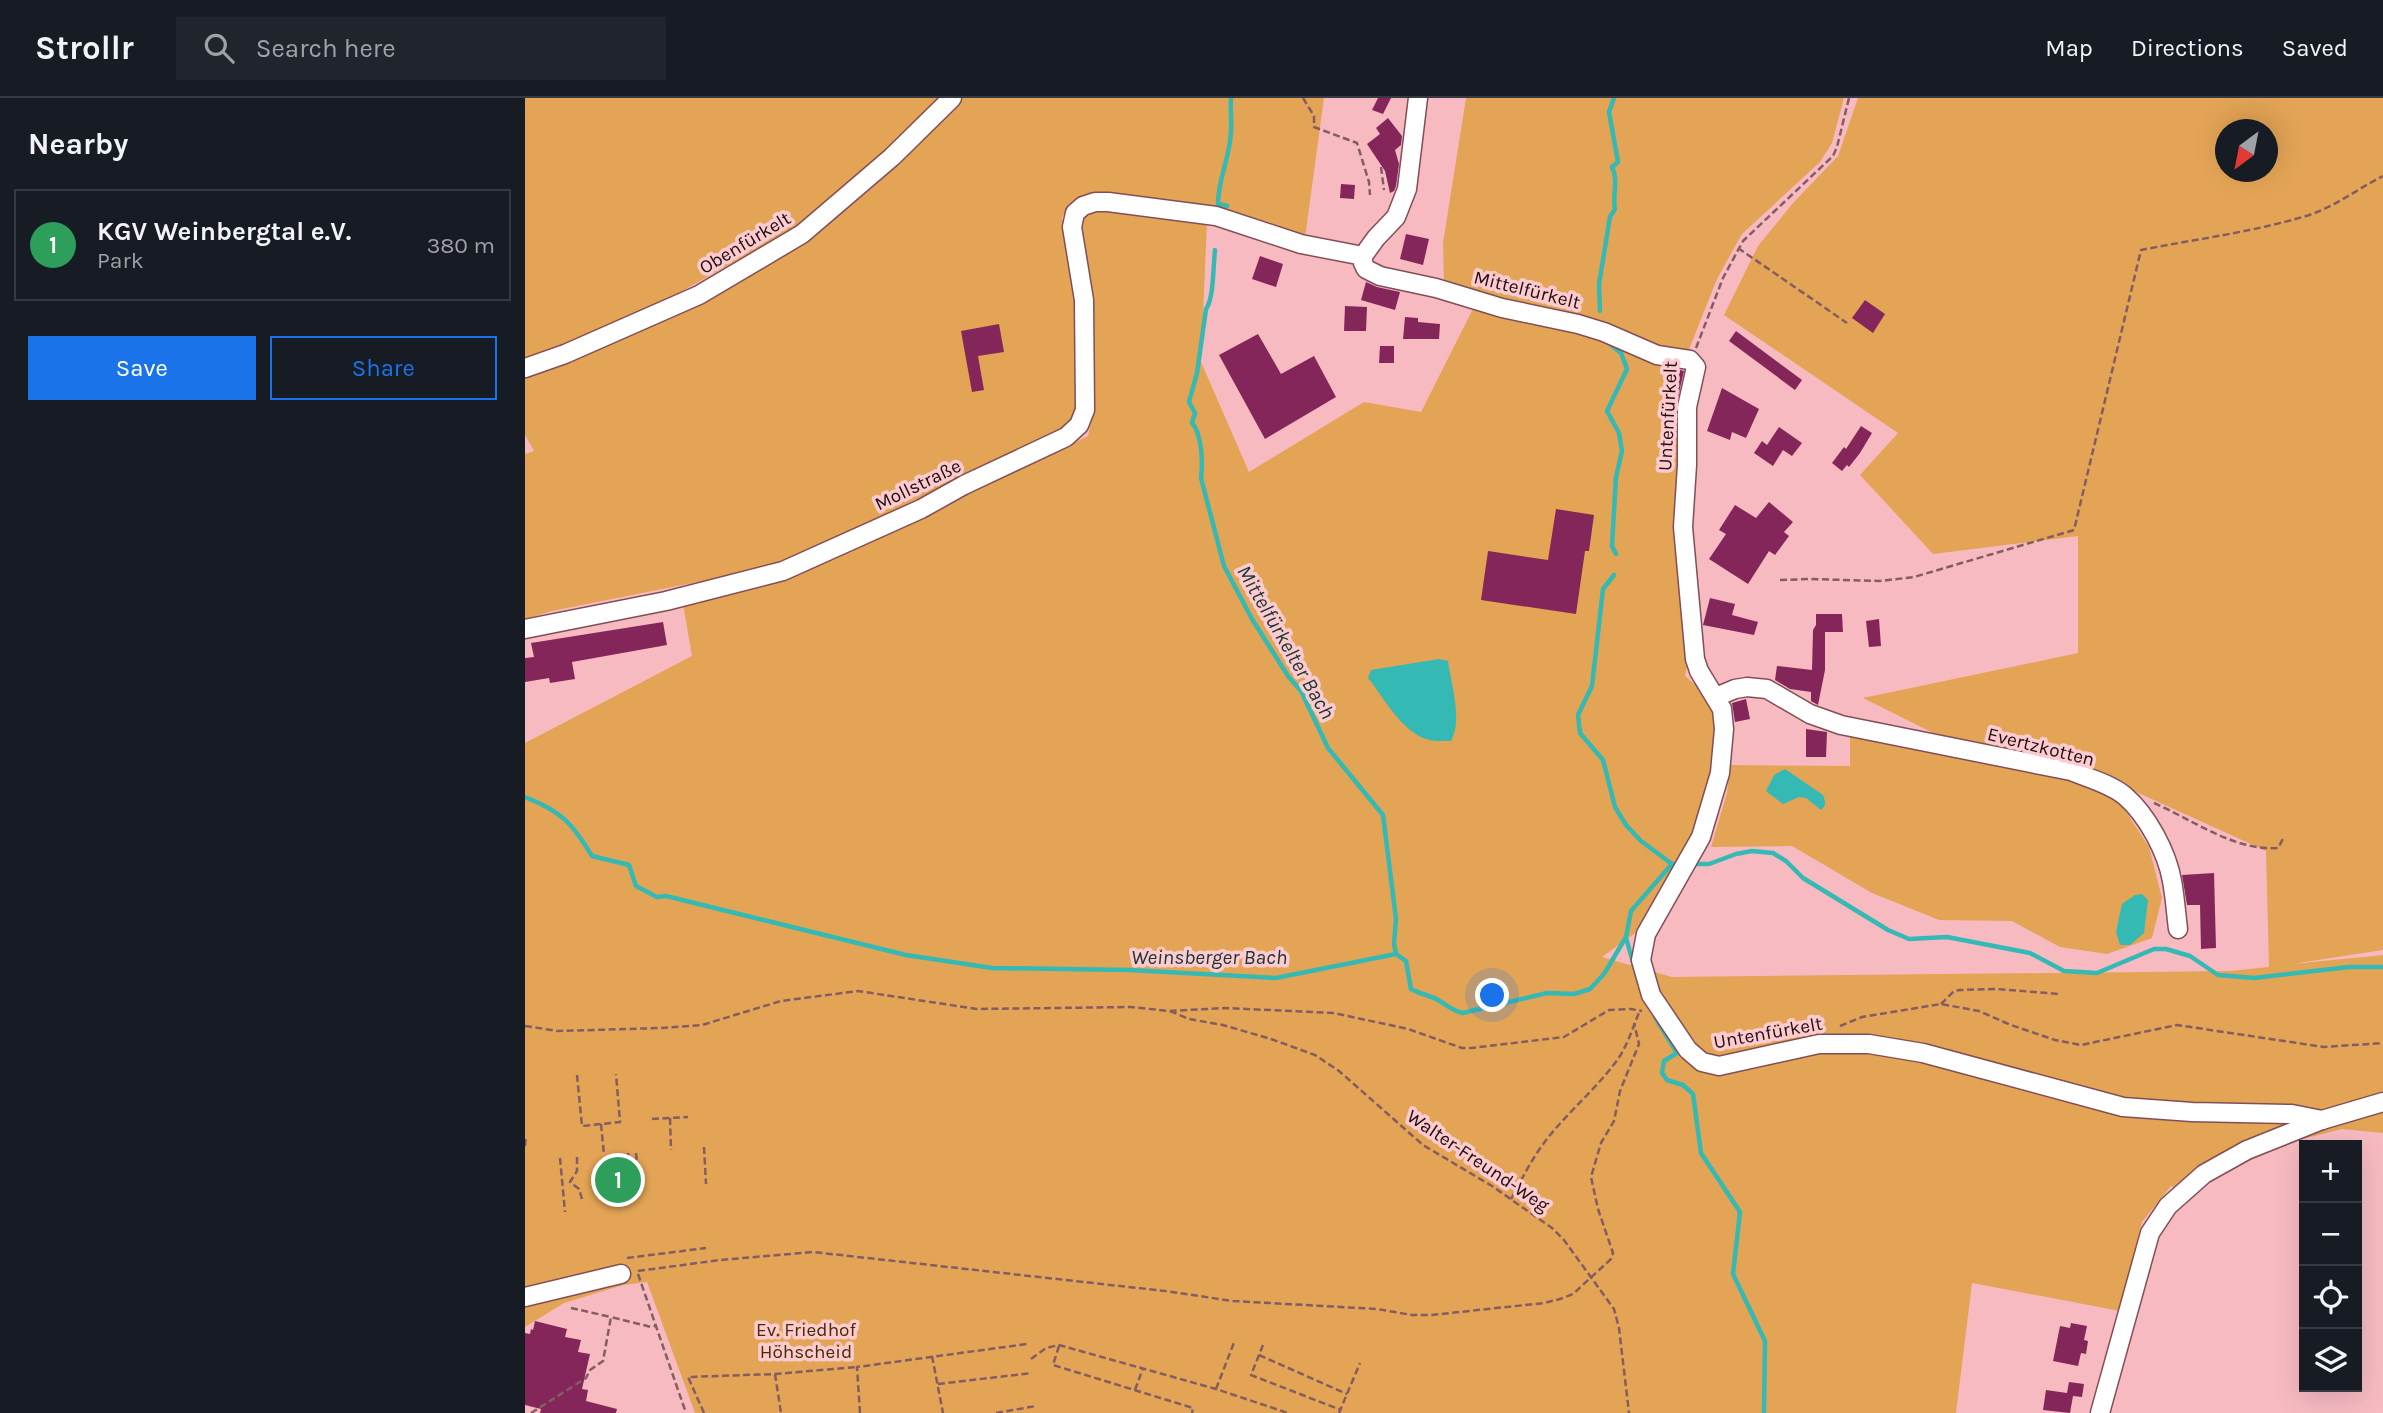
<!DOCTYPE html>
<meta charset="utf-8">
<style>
body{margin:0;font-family:Karla,sans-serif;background:#20242c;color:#f1f3f6}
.controls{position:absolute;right:21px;bottom:21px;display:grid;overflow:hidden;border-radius:0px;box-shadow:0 7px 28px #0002}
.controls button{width:63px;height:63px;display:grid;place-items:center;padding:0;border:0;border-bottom:2px solid #363941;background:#171b24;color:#f1f3f6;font:35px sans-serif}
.compass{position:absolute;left:1690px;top:21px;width:63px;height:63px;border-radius:50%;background:#171b24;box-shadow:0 7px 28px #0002;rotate:212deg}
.you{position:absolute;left:968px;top:898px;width:24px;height:24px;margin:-18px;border:5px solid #fff;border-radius:50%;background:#1a73e8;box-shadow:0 0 0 10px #1a73e833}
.badge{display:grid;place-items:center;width:46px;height:46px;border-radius:50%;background:#1a73e8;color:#fff;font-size:23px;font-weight:700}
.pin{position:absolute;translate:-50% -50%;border:4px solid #fff;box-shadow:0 2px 7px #0006}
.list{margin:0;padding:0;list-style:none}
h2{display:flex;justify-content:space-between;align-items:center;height:91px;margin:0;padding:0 28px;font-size:30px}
h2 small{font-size:23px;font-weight:400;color:#9ea1a6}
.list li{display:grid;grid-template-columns:46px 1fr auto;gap:21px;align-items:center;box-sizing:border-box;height:112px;margin:0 14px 14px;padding:0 14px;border:2px solid #363941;border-radius:0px}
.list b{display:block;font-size:26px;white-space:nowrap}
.list p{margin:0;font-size:23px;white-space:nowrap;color:#9ea1a6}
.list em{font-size:23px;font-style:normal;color:#9ea1a6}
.actions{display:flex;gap:14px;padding:21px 28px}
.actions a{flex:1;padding:16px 0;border:2px solid #1a73e8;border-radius:0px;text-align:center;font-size:24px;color:#1a73e8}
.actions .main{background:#1a73e8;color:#fff}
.icon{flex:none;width:38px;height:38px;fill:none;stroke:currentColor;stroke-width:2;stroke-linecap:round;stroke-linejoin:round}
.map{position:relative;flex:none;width:1858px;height:1315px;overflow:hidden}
header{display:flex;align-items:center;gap:42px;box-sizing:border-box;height:98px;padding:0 35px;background:#171b24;border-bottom:2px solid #363941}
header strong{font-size:33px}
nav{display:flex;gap:38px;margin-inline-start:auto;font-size:24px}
.search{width:490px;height:63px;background:#20242c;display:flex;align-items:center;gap:18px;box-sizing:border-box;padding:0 24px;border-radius:0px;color:#9ea1a6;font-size:26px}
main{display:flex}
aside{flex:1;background:#171b24}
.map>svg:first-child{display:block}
.green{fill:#e3a455;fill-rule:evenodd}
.water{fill:#34b9b4}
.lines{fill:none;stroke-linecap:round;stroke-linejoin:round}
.stream{stroke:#34b9b4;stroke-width:4.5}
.building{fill:#84265a}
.minor-casing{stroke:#824e56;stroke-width:21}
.path{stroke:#845d62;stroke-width:2.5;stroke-dasharray:7 3.5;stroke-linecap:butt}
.minor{stroke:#fff;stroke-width:18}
.labels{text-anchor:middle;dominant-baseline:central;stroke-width:7;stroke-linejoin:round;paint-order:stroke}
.street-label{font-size:19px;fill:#200c0f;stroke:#fccbd0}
.park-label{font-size:19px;fill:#472b00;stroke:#fccbd0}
.water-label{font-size:21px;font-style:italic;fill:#183432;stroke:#fccbd0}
</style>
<header>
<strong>Strollr</strong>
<div class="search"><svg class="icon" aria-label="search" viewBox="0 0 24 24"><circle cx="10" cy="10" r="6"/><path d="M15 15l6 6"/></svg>Search here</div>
<nav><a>Map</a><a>Directions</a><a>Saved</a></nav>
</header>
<main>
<aside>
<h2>Nearby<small></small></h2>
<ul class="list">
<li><span class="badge" style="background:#2e9e5b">1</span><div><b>KGV Weinbergtal e.V.</b><p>Park</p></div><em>380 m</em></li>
</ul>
<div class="actions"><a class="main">Save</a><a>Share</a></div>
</aside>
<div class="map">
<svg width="1858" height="1315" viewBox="0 0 1858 1315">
<rect width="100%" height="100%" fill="#f7bac1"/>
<g class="green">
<polygon points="0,0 421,0 388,27 291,118 109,220 0,261"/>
<polygon points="434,0 799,0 780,140 687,109 571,97 550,102 537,119 555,203 555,299 547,325 489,355 253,468 27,513 0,521 0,356 9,353 0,337 0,275 230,172"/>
<polygon points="941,0 1319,0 1307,45 1295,64 1217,136 1192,181 1163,254 1139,253 972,206 919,185 918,145"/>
<path d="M1333 0H1858V852L1767 866 1858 857V1035L1817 1031 1766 1044 1709 1070 1664 1095 1646 1088 1617 1124 1595 1213 1447 1185 1431 1315H170L122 1184 98 1187 39 1205 0 1229V645L167 558 158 506 539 350 563 338 569 311 554 125 567 109 682 123 676 264 724 374 839 304 896 314 950 207 1062 233 1133 260 1141 291 1140 337 1157 336 1163 563 1160 578 1184 599 1191 624 1185 690 1158 759 1113 833 1077 859 1147 879 1706 873 1744 869 1741 753 1541 662 1410 636 1338 600 1553 555V438L1408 456 1335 377 1373 335 1199 217 1233 148 1268 105 1313 58ZM1700 32H1742V74H1700Z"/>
<polygon points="1325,633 1573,686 1596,706 1624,749 1637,800 1627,840 1582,856 1535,849 1487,823 1414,822 1347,795 1267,748 1186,749 1202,695 1205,667 1325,668"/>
</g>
<g class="water">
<path d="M914 561 923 563C926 586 938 622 926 643 916 643 907 644 898 640 875 630 858 599 843 580L846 572Z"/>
<path d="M1260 671 1298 697C1300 703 1302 707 1296 712L1281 700 1274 699 1258 706 1241 693 1249 677Z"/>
<polygon points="1617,796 1623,802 1619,835 1605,847 1595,847 1591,834 1597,806 1610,797"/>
</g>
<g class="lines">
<g class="stream">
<path d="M702 108 693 106C693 81 705 59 706 34 707 23 705 11 706 0"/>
<path d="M690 152C688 168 689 200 681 211L672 275 664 304 670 315 667 325C677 336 678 365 676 380L699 468 727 521 763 578 776 593 803 650 858 717 871 821 869 846 871 856"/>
<path d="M1075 213 1074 186 1085 119 1090 111C1087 96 1094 83 1087 69L1093 64 1084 14 1089 0"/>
<polyline points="1085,246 1096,255 1102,271 1082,313 1094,335 1097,353 1091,379 1087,448 1091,456"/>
<polyline points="1089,477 1078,491 1067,588 1053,617 1055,635 1078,662 1090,709 1101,727 1116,743 1147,766"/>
<path d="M0 699C36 713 47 725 67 758L104 767 111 788 132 799 141 798 381 857 467 870 604 872 751 880 871 856 881 863 886 891C895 896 904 897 913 902 922 907 927 913 938 915L1022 895 1049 896 1065 891 1079 876 1101 839 1106 813 1147 766H1155"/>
<polyline points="1167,766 1184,766 1211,756 1227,753 1248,755 1261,763 1278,780 1363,832 1384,841 1422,839 1505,855 1539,873 1572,875 1629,851 1641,851 1665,858 1693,877 1729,880 1824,869 1858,869"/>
<polyline points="1101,840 1114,885"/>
<polyline points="1130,919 1152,955 1139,963 1137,975 1142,982 1158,987 1168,996 1176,1055 1215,1114 1208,1176 1240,1243 1239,1315"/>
</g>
</g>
<g class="building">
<polygon points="853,0 866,0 858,16 847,12"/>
<polygon points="863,20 877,38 876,47 870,52 874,66 871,88 869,93 865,95 860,73 842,46 855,36 851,30"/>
<polygon points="816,86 830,87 829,101 815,100"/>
<polygon points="881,136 904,141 898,167 875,161"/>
<polygon points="735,158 758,166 751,189 727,181"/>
<polygon points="841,184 852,189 875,194 870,212 836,202"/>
<polygon points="1340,202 1360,216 1348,235 1327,220"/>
<polygon points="820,208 842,209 841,233 819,233"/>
<polygon points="880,219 893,220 893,224 915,226 914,241 878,241"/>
<polygon points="474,226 479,254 453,258 459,292 447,294 436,233"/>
<polygon points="1211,233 1277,282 1270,292 1204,243"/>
<polygon points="733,236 756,276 789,258 811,299 740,341 694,257"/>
<polygon points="855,248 869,248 869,265 854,265"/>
<polygon points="1151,271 1159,273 1151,307 1151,324 1140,324"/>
<polygon points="1197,290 1234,311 1221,340 1207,334 1205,342 1182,333"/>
<polygon points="1336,328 1347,335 1335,355 1324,369 1322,367 1317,373 1307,365 1319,349 1321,351"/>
<polygon points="1254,329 1277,345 1267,358 1258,352 1248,368 1229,355 1237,343 1242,347"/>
<polygon points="1244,404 1268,424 1259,434 1264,438 1250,457 1244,453 1223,486 1184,461 1201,436 1194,432 1210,407 1231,420"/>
<polygon points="1031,411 1069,417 1064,453 1060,453 1051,516 956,502 963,453 1023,462"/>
<polygon points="1185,500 1210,506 1207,517 1233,524 1229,537 1178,527"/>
<polygon points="1291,516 1317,516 1318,534 1300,534 1300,572 1293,607 1286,603 1286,594 1265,591 1250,582 1252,568 1287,572 1288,532 1291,527"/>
<polygon points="1354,521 1356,548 1344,549 1341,523"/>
<polygon points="138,524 142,547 47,564 50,581 25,585 24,580 0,584 0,560 9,559 6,545"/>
<polygon points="1221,601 1225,621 1210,624 1207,605"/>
<polygon points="1281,631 1302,634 1301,659 1281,659"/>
<polygon points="1689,775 1691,850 1676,851 1675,807 1662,807 1657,777"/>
<polygon points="10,1223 42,1231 40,1239 56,1242 53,1254 65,1256 57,1291 63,1292 61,1303 92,1311 91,1315 15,1315 16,1311 0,1307 0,1235 5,1236 6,1231 8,1232"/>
<polygon points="1546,1225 1562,1228 1559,1242 1563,1243 1561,1256 1556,1255 1553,1268 1528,1263 1535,1228 1545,1230"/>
<polygon points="1544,1284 1559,1286 1557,1299 1548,1298 1545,1315 1518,1312 1521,1292 1542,1295"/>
</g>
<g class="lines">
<g class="minor-casing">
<g id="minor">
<polyline points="893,0 882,91 871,119 851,140 838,158 838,165 841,171 855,178 911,190 977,210 1053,226 1079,234 1132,257 1165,262 1171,269 1162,309 1162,367 1158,429 1170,561 1174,573 1197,611 1199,631 1195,675 1176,739 1121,836 1116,862 1126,897 1163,952 1177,964 1194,968 1294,946 1344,946 1398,955 1598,1009 1667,1014 1767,1016 1797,1022"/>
<polyline points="0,270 40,256 174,197 277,136 367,59 427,0"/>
<polyline points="0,531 141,503 258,473 396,411 439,387 541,339 554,327 560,312 559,202 547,129 550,115 558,108 570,104 583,104 691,118 776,146 838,158"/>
<path d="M1191 599 1210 591 1222 589 1242 591 1285 616 1316 627 1546 673C1563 680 1586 686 1600 698 1622 717 1642 754 1647 783 1650 799 1651 815 1653 831"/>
<polyline points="0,1199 96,1176"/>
<polyline points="1575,1315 1625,1135 1643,1108 1679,1076 1722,1052 1797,1022 1858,1004"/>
</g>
</g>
<g class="path">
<polyline points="778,0 789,18 789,29 832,45 844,84 845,97"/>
<polyline points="856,69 859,92"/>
<polyline points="1213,150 1322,225"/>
<polyline points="1171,250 1198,180 1218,143 1308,58 1312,49 1324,0"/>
<path d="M1255 482 1284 481 1355 483 1389 479 1549 432 1616 152C1671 141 1728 134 1781 118 1810 109 1832 91 1858 78"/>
<path d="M1629 705C1668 722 1709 753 1753 750L1759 739"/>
<polyline points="1416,906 1429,893 1435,892 1472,891 1534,896"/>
<polyline points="645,913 664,921 698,927 746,941 790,957 814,973 898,1047 967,1088 1027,1130 1039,1142 1089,1211 1094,1230 1104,1315"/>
<polyline points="0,928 33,933 136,930 177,927 256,903 333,893 452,911 606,909 644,913 700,910 809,915 883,931 937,950 947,950 1039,939 1084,912 1106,911 1117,913"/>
<polyline points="1315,928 1337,919 1416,906 1454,913 1486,927 1530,942 1556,947 1652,927 1799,949 1858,945"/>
<polyline points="52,977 57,1028 95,1024 91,976"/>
<polyline points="145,1020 146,1052"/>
<polyline points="127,1021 163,1019"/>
<polyline points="76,1026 79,1057"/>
<polyline points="0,1048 1,1039"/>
<polyline points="179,1049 181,1086"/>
<polyline points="103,1055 107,1096"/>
<polyline points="111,1055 115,1096"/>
<polyline points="52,1059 52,1073 45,1084 54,1091 57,1101"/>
<polyline points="35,1060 40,1114"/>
<path d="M986 1101C997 1081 1007 1060 1022 1041 1044 1013 1072 990 1093 961 1103 946 1108 929 1115 912"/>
<polyline points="102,1160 181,1150"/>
<polyline points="113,1173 195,1162 288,1154 640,1193 708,1203 852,1211 887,1217 907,1217 1019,1205 1035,1201 1048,1196 1086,1161 1088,1155 1073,1111 1066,1079 1076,1045 1089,1023 1095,993 1114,946 1109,925"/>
<polyline points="113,1176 161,1315"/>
<polyline points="46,1210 86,1219"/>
<polyline points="738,1247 726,1277 816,1312"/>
<polyline points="534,1248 528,1267 668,1310 667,1315"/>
<polyline points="734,1257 822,1296"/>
<polyline points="407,1258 418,1315"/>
<polyline points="506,1261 521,1250 534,1247 691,1291 763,1315"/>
<polyline points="250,1276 256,1315"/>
<polyline points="413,1286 507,1275"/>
<polyline points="691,1291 710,1242"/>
<polyline points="610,1292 618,1270"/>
<polyline points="6,1315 61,1280 65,1272 78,1263 86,1219 126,1229 130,1228"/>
<polyline points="179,1315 163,1279 250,1276 332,1269"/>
<polyline points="335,1315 332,1269 502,1246"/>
<polyline points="471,1315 511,1308"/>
<polyline points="814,1315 835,1265"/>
</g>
<use href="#minor" class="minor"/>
</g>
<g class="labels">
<g class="street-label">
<text transform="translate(220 145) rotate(-31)">Obenfürkelt</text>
<text transform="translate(1002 192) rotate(14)">Mittelfürkelt</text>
<text transform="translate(1143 318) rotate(-87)">Untenfürkelt</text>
<text transform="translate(393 387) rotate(-26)">Mollstraße</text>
<text transform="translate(1516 649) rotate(14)">Evertzkotten</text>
<text transform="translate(1243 935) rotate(-10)">Untenfürkelt</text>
<text transform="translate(953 1063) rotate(34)">Walter-Freund-Weg</text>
</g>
<g class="park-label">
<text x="281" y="1232">Ev. Friedhof<tspan x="281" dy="22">Höhscheid</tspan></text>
</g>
<g class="water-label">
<text transform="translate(761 544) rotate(60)">Mittelfürkelter Bach</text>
<text x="684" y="859">Weinsberger Bach</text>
</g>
</g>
</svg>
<div class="controls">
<button>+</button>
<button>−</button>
<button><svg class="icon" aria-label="locate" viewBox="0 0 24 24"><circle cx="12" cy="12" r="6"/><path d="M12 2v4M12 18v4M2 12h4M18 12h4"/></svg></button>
<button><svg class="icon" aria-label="layers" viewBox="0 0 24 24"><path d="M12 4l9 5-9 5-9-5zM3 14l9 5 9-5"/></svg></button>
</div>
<svg class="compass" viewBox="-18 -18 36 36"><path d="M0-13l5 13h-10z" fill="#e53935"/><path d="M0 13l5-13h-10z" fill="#9ea1a6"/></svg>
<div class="you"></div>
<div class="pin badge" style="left:93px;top:1082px;background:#2e9e5b">1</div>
</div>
</main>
